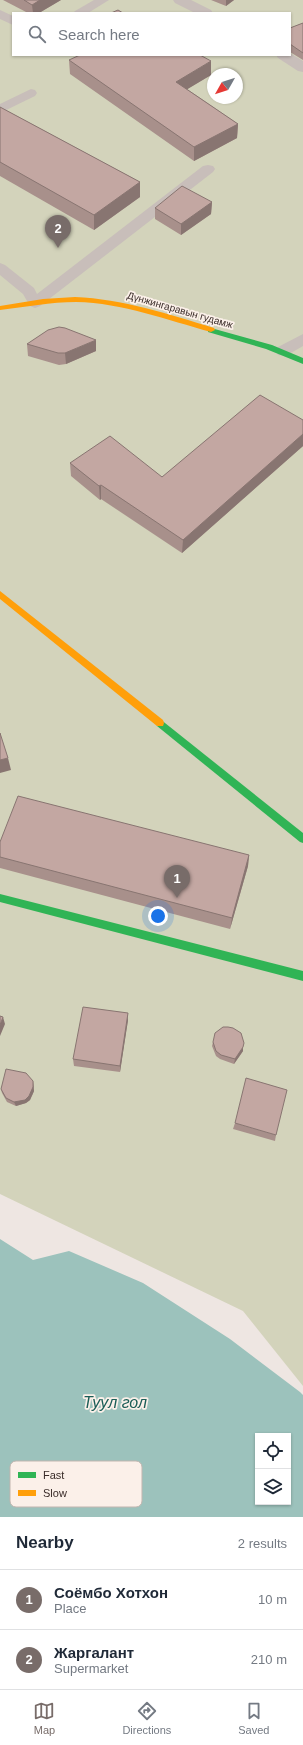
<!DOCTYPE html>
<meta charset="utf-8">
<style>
body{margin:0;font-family:Helvetica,sans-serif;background:#f2f2f3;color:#1f2937}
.controls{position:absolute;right:12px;bottom:12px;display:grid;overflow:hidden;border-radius:0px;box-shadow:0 1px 3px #0004}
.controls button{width:36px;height:36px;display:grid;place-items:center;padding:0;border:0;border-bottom:1px solid #e0e1e3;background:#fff;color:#1f2937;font:20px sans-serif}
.compass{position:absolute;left:207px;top:68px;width:36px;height:36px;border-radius:50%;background:#fff;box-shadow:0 1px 3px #0004;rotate:231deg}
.you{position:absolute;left:158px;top:916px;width:14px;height:14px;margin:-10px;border:3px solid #fff;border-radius:50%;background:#1a73e8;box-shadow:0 0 0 6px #1a73e833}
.badge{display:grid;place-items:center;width:26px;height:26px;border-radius:50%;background:#786c69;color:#fff;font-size:13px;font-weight:700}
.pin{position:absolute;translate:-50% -33px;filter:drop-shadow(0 1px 2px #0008)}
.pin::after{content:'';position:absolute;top:21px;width:14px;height:12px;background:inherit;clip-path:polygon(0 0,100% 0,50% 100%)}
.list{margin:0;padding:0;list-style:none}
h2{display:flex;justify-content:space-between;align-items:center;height:52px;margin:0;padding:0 16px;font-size:17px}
h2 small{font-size:13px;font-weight:400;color:#747a83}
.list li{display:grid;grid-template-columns:26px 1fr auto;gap:12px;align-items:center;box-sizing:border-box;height:60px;padding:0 16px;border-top:1px solid #e0e1e3}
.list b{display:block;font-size:15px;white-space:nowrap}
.list p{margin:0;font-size:13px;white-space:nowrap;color:#747a83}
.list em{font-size:13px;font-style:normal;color:#747a83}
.icon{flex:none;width:22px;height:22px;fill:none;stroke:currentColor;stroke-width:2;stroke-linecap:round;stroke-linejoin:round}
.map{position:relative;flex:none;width:303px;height:1517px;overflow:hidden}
.search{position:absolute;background:#fff;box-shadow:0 1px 3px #0004;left:12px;right:12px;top:12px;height:44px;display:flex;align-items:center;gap:10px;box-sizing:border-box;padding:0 14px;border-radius:0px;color:#747a83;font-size:15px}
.sheet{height:172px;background:#fff}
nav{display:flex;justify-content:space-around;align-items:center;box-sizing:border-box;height:56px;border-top:1px solid #e0e1e3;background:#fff;font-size:11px;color:#747a83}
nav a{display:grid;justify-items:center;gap:2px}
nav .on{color:#786c69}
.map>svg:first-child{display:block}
.green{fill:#d3d3bb;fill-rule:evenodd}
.water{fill:#9cc2bc;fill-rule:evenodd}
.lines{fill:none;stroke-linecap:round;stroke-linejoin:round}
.lane{fill:#c8beba;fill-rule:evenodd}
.street{fill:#c8beba;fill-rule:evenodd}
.fast{fill:#30b455;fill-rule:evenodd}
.slow{fill:#ff9f0a;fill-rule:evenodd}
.wall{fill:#a8908b}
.shaded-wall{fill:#887571}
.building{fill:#c3a7a2;stroke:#887571}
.labels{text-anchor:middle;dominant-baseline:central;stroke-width:3.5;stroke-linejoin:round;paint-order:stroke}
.far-street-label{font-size:10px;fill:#392b28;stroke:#fbf0e9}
.near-water-label{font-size:16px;font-style:italic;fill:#1b5d57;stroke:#fbf0e9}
.key{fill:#fbf0e9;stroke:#c1b5af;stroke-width:1}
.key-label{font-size:11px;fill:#392b28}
</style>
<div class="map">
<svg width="303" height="1517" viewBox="0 0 303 1517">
<rect width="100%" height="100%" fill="#eee6e2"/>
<path class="green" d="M0 0H303V1386L243 1311 0 1194ZM13 13H290V55H13ZM213 74H237V98H213Z"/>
<path class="water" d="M0 1239 33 1260 69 1251 143 1283 230 1339 300 1392 303 1395V1517H0ZM258 1436H288V1502H258Z"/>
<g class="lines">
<g class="lane">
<polygon points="94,0 109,0 88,13 73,13 75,11"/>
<polygon points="0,10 13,16 13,25 0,19"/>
<polygon points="31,89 35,90 37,93 35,96 0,113 0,104"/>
<polygon points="208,165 213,166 215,169 213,172 40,306 35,308 30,306 23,294 0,275 0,263 5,265 34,288 37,294 203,166"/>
<path d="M303 334V346C295 350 288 357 278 355L276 351 278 347Z"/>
</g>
<g class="street">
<polygon points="173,0 191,0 211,10 213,13 195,13 175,3"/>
<polygon points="290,53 303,61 303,72 298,71 278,58 276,55 290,55"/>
</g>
<g class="fast">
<polygon points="208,328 211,328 272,345 303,358 303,364 266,349 208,332"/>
<polygon points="160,719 303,833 303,843 300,842 157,726 156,723 157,720"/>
<polygon points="0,894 303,971 303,981 0,902"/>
</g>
<g class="slow">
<path d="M75 297C123 299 168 314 214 328L215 330 211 332C167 320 123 303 76 302 51 302 25 307 0 310V306L43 299Z"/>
<polygon points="0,591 163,720 164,723 163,726 157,726 0,599"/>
</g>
</g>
<g class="wall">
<polygon points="3,0 61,0 39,13 28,13"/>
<polygon points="211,0 234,0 226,6"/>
<polygon points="303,23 303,60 290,52 290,28"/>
<polygon points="69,60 211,75 187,89 238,124 237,138 194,161 70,74"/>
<polygon points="0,107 140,182 140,197 94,230 0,176"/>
<polygon points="212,202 211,214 181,235 155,219 155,208"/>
<polygon points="27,344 96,351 66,364 59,365 28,356"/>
<polygon points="303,420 303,446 182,553 101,499 100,500 71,476 70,463 162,477"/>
<polygon points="0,842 249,855 248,866 230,929 0,868"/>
<polygon points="128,1013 128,1020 120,1072 74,1066 73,1059"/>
<polygon points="213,1042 243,1051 234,1064 220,1059 216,1056 212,1046"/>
<polygon points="33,1081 34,1091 30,1100 26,1103 16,1106 7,1102 2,1093 1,1089"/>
<polygon points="235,1123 276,1135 275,1141 233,1129"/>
</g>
<g class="shaded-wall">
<polygon points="40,0 61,0 39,13 33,13 32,5"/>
<polygon points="226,0 234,0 226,6"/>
<polygon points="211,61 211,75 176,96 176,82"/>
<polygon points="238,124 237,138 194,161 194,147"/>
<polygon points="140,182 140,197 94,230 94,215"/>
<polygon points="212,202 211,214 181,235 181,224"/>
<polygon points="96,340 96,351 66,364 65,353"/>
<polygon points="303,434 303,446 182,553 183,540"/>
<polygon points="101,485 101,499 100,500 99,486"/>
<polygon points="8,758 11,770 0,773 0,760"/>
<polygon points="249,855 248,866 230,929 232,918"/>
<polygon points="128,1013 128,1020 120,1072 120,1066"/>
<polygon points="3,1017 5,1024 0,1036 0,1025"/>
<polygon points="243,1047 243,1051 234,1064 235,1059"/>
<polygon points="33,1081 34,1091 30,1100 26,1103 16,1106 14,1102"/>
</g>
<g class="building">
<polygon points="24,0 40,0 32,5"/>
<polygon points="118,10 123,13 111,13"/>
<polygon points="303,23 303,53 290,44 290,28"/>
<polygon points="80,55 200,55 211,61 176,82 238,124 194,147 69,60"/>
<polygon points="0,107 140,182 94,215 0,162"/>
<polygon points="182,186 212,202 181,224 155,208"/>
<polygon points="59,327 65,328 96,340 65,353 58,353 27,344 48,330"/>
<polygon points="260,395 303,420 303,434 183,540 101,485 99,486 70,463 110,436 162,477"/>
<polygon points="0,733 8,758 0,760"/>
<polygon points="18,796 249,855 232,918 0,857 0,842"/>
<polygon points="83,1007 128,1013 120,1066 73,1059"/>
<polygon points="0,1016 3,1017 0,1025"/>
<polygon points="223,1027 228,1027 233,1028 241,1033 244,1043 243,1047 235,1059 221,1055 216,1051 213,1042 215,1033"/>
<polygon points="6,1069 26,1073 33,1081 33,1087 29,1096 25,1100 14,1102 6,1098 1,1089"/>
<polygon points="246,1078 287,1090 276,1135 235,1123"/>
</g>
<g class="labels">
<g class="far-street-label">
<text transform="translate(180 310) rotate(16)">Дүнжингаравын гудамж</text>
</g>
<g class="near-water-label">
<text x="115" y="1402">Туул гол</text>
</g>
</g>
<rect x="10" y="1461" width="132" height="46" rx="6" class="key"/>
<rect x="18" y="1472" width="18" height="6" fill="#30b455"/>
<rect x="18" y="1490" width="18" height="6" fill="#ff9f0a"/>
<g class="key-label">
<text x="43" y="1479">Fast</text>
<text x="43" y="1497">Slow</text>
</g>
</svg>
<div class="controls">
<button><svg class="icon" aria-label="locate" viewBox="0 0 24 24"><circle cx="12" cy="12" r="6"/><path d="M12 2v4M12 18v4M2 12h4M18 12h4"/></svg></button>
<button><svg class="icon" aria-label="layers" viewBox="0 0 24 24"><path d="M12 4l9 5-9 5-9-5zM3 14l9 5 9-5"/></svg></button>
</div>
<svg class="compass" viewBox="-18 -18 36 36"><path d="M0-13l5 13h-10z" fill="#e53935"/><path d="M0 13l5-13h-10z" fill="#747a83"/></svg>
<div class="you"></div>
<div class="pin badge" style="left:177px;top:898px">1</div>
<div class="pin badge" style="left:58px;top:248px">2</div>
<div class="search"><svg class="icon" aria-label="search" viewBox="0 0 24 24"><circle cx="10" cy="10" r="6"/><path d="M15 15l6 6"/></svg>Search here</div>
</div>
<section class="sheet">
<h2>Nearby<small>2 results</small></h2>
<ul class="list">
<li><span class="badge">1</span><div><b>Соёмбо Хотхон</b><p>Place</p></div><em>10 m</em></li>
<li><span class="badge">2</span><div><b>Жаргалант</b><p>Supermarket</p></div><em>210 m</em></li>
</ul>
</section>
<nav>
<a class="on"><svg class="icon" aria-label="map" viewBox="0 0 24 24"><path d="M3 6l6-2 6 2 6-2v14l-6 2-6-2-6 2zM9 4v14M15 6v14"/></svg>Map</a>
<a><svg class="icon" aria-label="directions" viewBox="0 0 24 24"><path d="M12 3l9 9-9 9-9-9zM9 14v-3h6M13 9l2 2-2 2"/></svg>Directions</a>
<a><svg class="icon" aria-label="saved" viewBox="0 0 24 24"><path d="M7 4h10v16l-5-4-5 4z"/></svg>Saved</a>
</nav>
